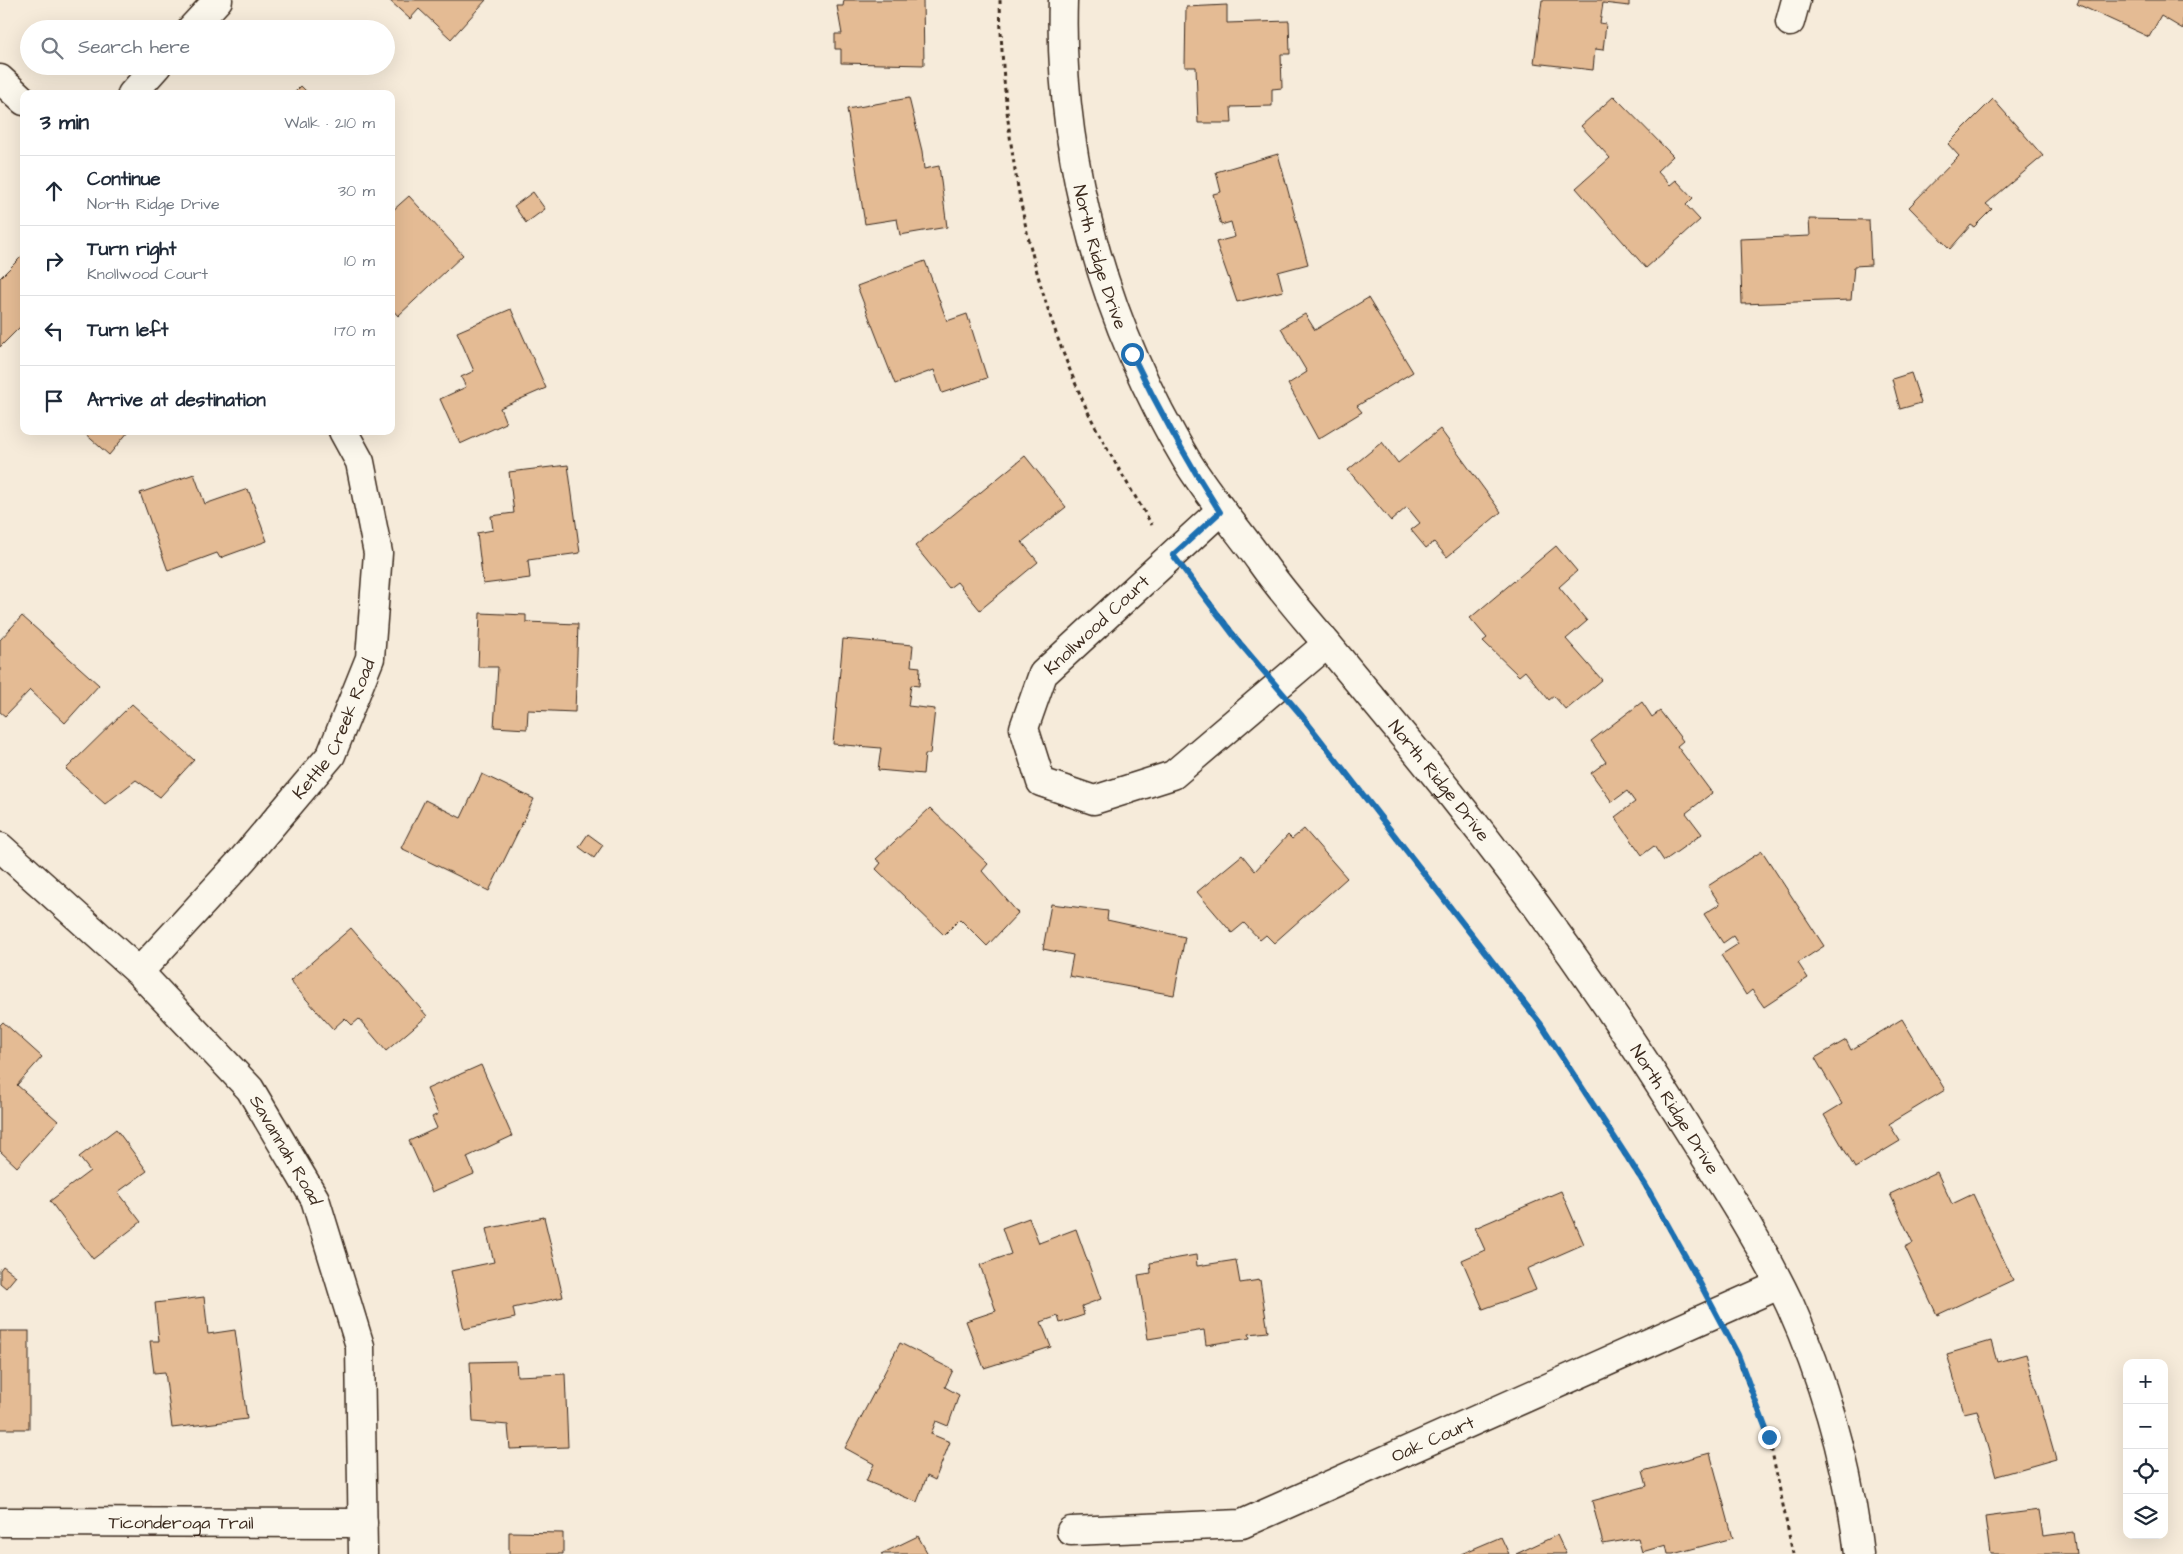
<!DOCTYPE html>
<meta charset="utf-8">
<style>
body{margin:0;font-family:"Architects Daughter",sans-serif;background:#f2f2f3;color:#1f2937}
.controls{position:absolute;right:15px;bottom:15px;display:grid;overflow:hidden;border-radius:10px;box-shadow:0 5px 20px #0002}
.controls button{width:45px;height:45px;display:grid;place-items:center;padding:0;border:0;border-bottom:1px solid #e0e1e3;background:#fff;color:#1f2937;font:25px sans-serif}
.stop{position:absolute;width:15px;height:15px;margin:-11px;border:4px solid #1f6fb2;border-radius:50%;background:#fff}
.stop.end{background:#1f6fb2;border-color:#fff;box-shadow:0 1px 5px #0008}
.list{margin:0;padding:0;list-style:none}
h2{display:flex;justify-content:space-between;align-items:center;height:65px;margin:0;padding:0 20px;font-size:21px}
h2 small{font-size:16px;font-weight:400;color:#747a83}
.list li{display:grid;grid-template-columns:32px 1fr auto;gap:15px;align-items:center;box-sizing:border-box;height:70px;padding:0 20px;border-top:1px solid #e0e1e3}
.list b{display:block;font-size:19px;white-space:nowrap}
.list p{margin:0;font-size:16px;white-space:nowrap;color:#747a83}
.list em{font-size:16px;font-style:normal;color:#747a83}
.icon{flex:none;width:28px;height:28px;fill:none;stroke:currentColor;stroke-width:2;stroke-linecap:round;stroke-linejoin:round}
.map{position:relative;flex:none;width:2183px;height:1554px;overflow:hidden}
.search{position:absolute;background:#fff;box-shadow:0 5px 20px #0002;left:20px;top:20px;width:375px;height:55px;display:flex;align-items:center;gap:12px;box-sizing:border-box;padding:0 18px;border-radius:28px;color:#747a83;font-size:19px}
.panel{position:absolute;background:#fff;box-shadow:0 5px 20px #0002;left:20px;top:90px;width:375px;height:345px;border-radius:10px}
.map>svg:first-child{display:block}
.building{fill:#e4bb94;stroke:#3b2a1e}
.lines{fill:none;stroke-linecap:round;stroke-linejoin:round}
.minor-casing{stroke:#3b2a1e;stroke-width:31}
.path{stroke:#3b2a1e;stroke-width:3;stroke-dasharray:4 4;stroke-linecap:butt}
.minor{stroke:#fbf7ec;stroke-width:28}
.route{stroke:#1f6fb2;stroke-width:6}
.labels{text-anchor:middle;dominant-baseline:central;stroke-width:4;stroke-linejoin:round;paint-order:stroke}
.street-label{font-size:18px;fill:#3b2a1e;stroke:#fbf7ec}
</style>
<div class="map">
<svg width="2183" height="1554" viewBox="0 0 2183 1554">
<rect width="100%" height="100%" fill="#f6ebda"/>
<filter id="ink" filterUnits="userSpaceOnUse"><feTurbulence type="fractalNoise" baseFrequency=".02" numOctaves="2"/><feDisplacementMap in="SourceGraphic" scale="10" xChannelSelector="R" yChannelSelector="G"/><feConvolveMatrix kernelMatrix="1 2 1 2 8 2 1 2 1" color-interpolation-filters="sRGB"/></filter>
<g filter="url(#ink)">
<g class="building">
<polygon points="389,0 486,0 451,39 419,9 410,19"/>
<polygon points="844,0 923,0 924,65 841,63 841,49 835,49 835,34 842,34 837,6 843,6"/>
<polygon points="1542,0 1629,0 1629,6 1603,3 1600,23 1606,24 1603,50 1595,49 1593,70 1534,63"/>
<polygon points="2079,0 2183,0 2183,29 2161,16 2149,37 2077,4"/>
<polygon points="1227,5 1227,23 1289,21 1290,54 1281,54 1282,88 1272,89 1272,106 1231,107 1232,123 1198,123 1196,67 1185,67 1186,7"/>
<polygon points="301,86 309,94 293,94"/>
<polygon points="1614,96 1673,156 1657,171 1670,185 1676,180 1693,198 1686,205 1700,220 1646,268 1576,188 1610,158 1581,126"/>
<polygon points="909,98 922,151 924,169 939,166 947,227 900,235 897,219 865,224 847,109"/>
<polygon points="1993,99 2043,156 1986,204 1992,209 1974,227 1971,225 1950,249 1909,207 1959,156 1948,144"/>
<polygon points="1278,154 1308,264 1278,272 1283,291 1237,302 1216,242 1235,237 1231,222 1221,225 1213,194 1221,192 1216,172"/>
<polygon points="533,192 545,209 526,223 514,206"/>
<polygon points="409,196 463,255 398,316 391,308 391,212"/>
<polygon points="1809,219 1869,220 1871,265 1854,266 1851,300 1742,304 1740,239 1810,236"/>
<polygon points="24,254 24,323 0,347 0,278"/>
<polygon points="925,261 947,321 967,314 987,378 942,393 934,370 895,384 857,286"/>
<polygon points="1368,298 1413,372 1357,406 1362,412 1318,439 1288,384 1307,372 1281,328 1305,314 1315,330"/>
<polygon points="511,309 546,388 500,408 506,423 460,444 440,399 466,387 461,377 474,371 457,332"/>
<polygon points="1911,373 1921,403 1900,409 1892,379"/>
<polygon points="1440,429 1501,512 1447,557 1434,542 1426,548 1411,530 1420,523 1407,507 1391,521 1348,470 1382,442 1398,463"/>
<polygon points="82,431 129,431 109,455"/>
<polygon points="1025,456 1066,507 1022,542 1038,562 980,610 957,582 949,588 915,546"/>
<polygon points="568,465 580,553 528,560 530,578 483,584 477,533 493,530 491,516 514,513 509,472"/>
<polygon points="194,474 205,504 248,489 267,541 220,558 217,553 168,571 140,493"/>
<polygon points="1556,546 1577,571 1559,587 1587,621 1566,639 1602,680 1566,710 1554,696 1549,700 1525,671 1519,676 1483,641 1487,638 1470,618"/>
<polygon points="480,613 526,615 526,622 578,624 575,712 528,710 527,729 494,727 498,667 478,667"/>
<polygon points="22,616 99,685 65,723 30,690 5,716 0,712 0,640"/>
<polygon points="843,639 913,645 911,666 920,667 919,686 911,685 908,706 935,709 930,754 925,754 923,774 878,770 881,748 833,744"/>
<polygon points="1642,702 1652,717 1660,711 1683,741 1677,746 1712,793 1686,813 1702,834 1664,861 1654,846 1642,855 1615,817 1635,802 1627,791 1612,802 1591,773 1606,762 1591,741"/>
<polygon points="132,704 194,760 160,797 136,780 105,804 66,769"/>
<polygon points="482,774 534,799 489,891 401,848 425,800 461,818"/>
<polygon points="930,808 988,864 982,871 1018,913 987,946 960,919 944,935 876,869 881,863 876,859"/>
<polygon points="1304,829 1347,878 1274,943 1266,935 1260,940 1244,923 1232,933 1197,892 1242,855 1255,871 1288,835 1292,839"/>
<polygon points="588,834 603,845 594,858 579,847"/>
<polygon points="1762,851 1824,946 1798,963 1808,978 1764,1007 1752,990 1746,995 1721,955 1738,944 1733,936 1723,943 1704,914 1720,904 1708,886"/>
<polygon points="1051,904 1108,911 1107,920 1185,937 1174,995 1069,976 1073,955 1043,949"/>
<polygon points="351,928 427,1016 386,1051 359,1019 352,1025 345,1018 333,1029 290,981"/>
<polygon points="1902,1019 1945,1090 1889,1124 1900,1141 1855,1168 1824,1115 1842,1104 1815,1058 1846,1040 1851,1050"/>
<polygon points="3,1022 42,1057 17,1085 58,1121 17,1167 0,1151 0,1025"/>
<polygon points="481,1065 512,1136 467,1157 474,1174 432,1192 409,1141 437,1128 432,1117 438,1114 427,1089"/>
<polygon points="116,1129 147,1171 118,1192 141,1222 93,1259 50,1201 90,1171 79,1157"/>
<polygon points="1937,1172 1952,1204 1973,1194 2013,1280 1937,1315 1905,1247 1913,1243 1890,1194"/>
<polygon points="1561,1191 1584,1244 1527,1269 1536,1290 1483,1309 1462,1260 1485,1250 1475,1228"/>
<polygon points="544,1217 563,1297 513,1308 515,1318 464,1329 451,1271 494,1262 486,1229"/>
<polygon points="1029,1218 1039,1243 1076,1229 1101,1299 1082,1306 1084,1315 1060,1323 1058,1316 1041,1322 1051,1347 984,1368 966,1321 996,1311 980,1265 1011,1254 1002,1228"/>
<polygon points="1196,1255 1197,1266 1236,1260 1240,1283 1260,1280 1268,1332 1249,1334 1250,1338 1206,1345 1204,1330 1148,1339 1138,1275 1151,1273 1150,1263"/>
<polygon points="3,1266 16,1276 6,1288 0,1283 0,1270"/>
<polygon points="204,1297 208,1334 235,1330 247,1419 172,1428 165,1372 154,1373 150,1341 159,1341 155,1303"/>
<rect x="0" y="1331" width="29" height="98"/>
<polygon points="1991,1341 1997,1362 2026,1354 2056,1459 1996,1476 1977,1410 1964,1413 1947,1354"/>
<polygon points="900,1343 953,1370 945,1387 959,1395 948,1426 936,1421 931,1434 950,1442 935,1480 927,1476 917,1502 866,1481 874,1464 845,1448"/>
<polygon points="516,1361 517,1376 565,1374 568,1447 510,1449 508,1425 473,1422 470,1362"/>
<polygon points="1710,1453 1733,1538 1673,1554 1668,1554 1666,1545 1642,1552 1638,1538 1603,1544 1592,1501 1647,1486 1643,1471"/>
<polygon points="2039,1510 2043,1536 2073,1532 2076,1554 1990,1554 1985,1517"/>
<polygon points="509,1532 563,1533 563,1554 509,1554"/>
<polygon points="1557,1535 1566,1554 1516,1554"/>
<polygon points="918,1536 928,1554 881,1554"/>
<polygon points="1501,1537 1509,1554 1461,1554"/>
</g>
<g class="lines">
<g class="minor-casing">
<g id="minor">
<path id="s1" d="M1063 0C1058 159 1105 325 1187 461 1209 497 1237 528 1261 562 1280 589 1302 614 1323 639 1355 678 1388 717 1420 756 1513 869 1599 988 1677 1112 1716 1175 1758 1237 1790 1305 1825 1383 1849 1469 1859 1554"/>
<polyline points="1790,22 1796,0"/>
<polyline points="191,29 218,0"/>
<polyline points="0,79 24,101"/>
<polyline points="132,94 157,66"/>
<polyline points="1220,511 1043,674 1024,728 1041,782 1094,800 1173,775 1327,644"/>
<path id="s2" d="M0 847 139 972 250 1089 315 1199 360 1346 363 1554"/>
<path id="s3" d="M139 972 243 859 331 755 370 658 378 553 360 462 343 431"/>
<path id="s4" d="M0 1522 363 1523"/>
<path id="s5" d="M1071 1531 1242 1524 1779 1285"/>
</g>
</g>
<g class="path">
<path d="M1000 0C1003 144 1028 285 1090 416 1108 453 1131 489 1152 525"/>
<polyline points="1194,582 1253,659"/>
<polyline points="1301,715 1540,1023 1645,1186 1699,1281"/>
<polyline points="1732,1344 1769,1437 1793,1554"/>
</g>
<use href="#minor" class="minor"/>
</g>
</g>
<g class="lines" filter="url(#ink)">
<path class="route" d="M1132 354C1159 411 1186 459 1220 512L1173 555 1238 641 1302 716 1540 1023 1646 1186 1694 1272 1738 1355 1769 1437"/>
</g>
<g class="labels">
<g class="street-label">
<text stroke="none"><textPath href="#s1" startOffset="261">North Ridge Drive</textPath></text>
<text transform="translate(1097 625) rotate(-43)">Knollwood Court</text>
<text stroke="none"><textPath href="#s3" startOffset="314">Kettle Creek Road</textPath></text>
<text stroke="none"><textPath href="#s1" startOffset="891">North Ridge Drive</textPath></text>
<text stroke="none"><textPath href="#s1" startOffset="1296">North Ridge Drive</textPath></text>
<text stroke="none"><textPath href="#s2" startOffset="419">Savannah Road</textPath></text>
<text stroke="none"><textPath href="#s5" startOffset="380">Oak Court</textPath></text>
<text stroke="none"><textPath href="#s4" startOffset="181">Ticonderoga Trail</textPath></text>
</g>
</g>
</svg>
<div class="controls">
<button>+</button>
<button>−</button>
<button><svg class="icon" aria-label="locate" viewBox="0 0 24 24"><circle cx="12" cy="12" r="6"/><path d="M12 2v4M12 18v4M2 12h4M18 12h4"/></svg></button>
<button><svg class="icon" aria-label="layers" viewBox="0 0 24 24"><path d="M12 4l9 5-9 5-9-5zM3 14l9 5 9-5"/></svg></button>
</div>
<div class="stop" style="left:1132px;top:354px"></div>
<div class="stop end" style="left:1769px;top:1437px"></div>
<div class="search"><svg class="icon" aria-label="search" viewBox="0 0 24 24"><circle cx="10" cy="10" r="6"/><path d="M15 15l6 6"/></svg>Search here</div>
<section class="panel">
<h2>3 min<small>Walk · 210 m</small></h2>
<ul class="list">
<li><svg class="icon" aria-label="ahead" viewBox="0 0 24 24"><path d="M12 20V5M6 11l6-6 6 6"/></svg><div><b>Continue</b><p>North Ridge Drive</p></div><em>30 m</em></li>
<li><svg class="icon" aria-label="right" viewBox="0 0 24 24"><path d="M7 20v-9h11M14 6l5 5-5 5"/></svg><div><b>Turn right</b><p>Knollwood Court</p></div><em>10 m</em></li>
<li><svg class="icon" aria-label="left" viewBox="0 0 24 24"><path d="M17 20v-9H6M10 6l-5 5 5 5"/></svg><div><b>Turn left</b></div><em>170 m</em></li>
<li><svg class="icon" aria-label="arrive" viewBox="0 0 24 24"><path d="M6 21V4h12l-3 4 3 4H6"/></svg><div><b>Arrive at destination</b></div></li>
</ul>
</section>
</div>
